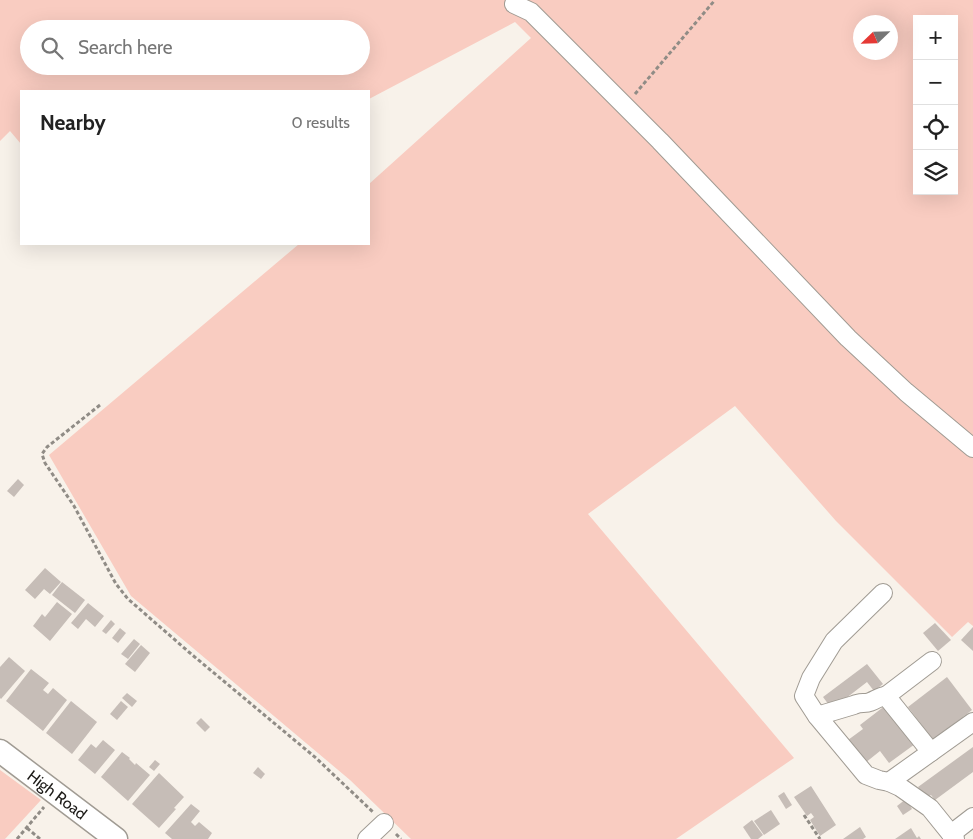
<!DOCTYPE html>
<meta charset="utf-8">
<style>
body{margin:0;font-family:Cabin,sans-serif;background:#f6f6f6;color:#222}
.controls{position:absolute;right:15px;top:15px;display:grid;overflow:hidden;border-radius:0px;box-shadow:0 5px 20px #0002}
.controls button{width:45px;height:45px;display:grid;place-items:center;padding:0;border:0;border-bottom:1px solid #e0e0e0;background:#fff;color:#222;font:25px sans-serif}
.compass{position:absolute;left:853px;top:15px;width:45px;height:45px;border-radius:50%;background:#fff;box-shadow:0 5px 20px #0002;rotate:247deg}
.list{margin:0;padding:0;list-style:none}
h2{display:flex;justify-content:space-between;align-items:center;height:65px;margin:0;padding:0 20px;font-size:21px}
h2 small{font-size:16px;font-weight:400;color:#767676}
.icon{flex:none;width:28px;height:28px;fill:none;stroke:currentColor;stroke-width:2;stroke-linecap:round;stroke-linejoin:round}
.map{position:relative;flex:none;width:973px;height:839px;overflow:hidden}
.search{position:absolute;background:#fff;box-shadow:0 5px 20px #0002;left:20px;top:20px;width:350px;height:55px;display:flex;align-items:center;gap:12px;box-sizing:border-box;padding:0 18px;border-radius:28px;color:#767676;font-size:19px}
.panel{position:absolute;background:#fff;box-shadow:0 5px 20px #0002;left:20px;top:90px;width:350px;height:155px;border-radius:0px}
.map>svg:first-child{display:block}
.green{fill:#f9ccc1;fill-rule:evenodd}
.building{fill:#c6bdb7}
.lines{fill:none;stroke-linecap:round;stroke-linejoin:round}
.minor-casing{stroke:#a09b93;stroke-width:20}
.major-casing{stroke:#a09b93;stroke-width:25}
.path{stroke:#908c86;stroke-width:3;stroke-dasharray:4 2.5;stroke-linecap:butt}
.minor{stroke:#fff;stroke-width:18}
.major{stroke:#fff;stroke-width:22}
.labels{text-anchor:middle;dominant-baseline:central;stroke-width:4;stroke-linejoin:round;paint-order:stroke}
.street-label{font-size:16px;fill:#1b1916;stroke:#fff}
</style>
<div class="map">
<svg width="973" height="839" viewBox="0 0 973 839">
<rect width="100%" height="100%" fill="#f8f2ea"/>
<g class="green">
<path d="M0 0H973V450L968 454 973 458V626L968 622 952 637 836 521 735 406 588 514 794 758 676 839H411L350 780 131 596 49 455 299 244H369V184L531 38 515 22 369 99V91H21V144L10 131 0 141ZM917 19H954V191H917ZM860 22H890V52H860ZM29 29H361V66H29Z"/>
<polygon points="0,770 41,800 5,839 0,839"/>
</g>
<g class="building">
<polygon points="18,479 24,485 14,497 7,491"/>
<polygon points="45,568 61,582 50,594 44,589 35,599 25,590"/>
<polygon points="62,582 85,600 75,613 52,595"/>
<polygon points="57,602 72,614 50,641 33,626 42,614 45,617"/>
<polygon points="88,603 104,616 95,627 86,619 78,629 71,623"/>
<polygon points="111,620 115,624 106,634 102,631"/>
<polygon points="935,623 951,640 938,651 923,633"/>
<polygon points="973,627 973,651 961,640"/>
<polygon points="120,628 126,633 118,643 112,638"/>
<polygon points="134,639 140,644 128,659 121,654"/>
<polygon points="141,645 150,653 135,672 125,664"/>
<polygon points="9,657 25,671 1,699 0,698 0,667"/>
<polygon points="867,664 883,684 874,691 867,682 832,709 823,697"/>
<polygon points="31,669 49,683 43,690 48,694 53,688 67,700 43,731 6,701"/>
<polygon points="947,677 972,710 933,740 908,707"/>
<polygon points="127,693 137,701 132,707 122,698"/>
<polygon points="71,701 97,722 72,754 46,733"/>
<polygon points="121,701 128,707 117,720 110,714"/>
<polygon points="886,705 915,744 889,763 880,751 865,763 848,740 863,729 860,725"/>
<polygon points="201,718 210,727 205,732 196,723"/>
<polygon points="103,740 115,750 95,774 78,760 91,744 96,748"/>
<polygon points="973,747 973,772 935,800 931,795 926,798 918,787"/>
<polygon points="122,752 130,758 129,759 135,765 136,763 150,775 128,801 101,777"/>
<polygon points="155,760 160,764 154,771 149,767"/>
<polygon points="258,767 265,774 261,779 253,773"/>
<polygon points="159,773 184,797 174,808 176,809 159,828 132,804"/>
<polygon points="811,786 836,825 820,836 810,820 814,817 811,813 807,816 794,797"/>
<polygon points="784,792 792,805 786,809 778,796"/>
<polygon points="906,799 912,809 903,815 897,806"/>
<polygon points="191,804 200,811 191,822 195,826 199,822 212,833 208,839 172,839 165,833"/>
<polygon points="771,810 780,824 764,835 754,821"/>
<polygon points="752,820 763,835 758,839 751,839 743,827"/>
<polygon points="860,827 866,837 863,839 843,839"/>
<polygon points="911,828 917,838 919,836 921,839 895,839"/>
</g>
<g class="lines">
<g class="minor-casing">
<g id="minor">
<polyline points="514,4 531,12 660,141 848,338 906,392 973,448"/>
<polyline points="883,593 834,641 811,678 804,696 817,716 866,775 879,780 889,782 900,787 930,808 955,839"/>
<polyline points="886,696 932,661"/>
<path d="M817 716 854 705C860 702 865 704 870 702 876 700 880 696 886 696L931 752"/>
<polyline points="889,782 973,722"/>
<polyline points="951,834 973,817"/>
<polyline points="367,839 384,823"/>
</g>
</g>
<g class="major-casing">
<g id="major">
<path id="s1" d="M0 751 116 839"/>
</g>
</g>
<g class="path">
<polyline points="635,94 715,0"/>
<polyline points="100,405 47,447 42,454 45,463 74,506 116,584 128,599 190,653 316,758 373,812"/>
<polyline points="804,815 820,839"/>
<polyline points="27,828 40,839"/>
<polyline points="396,834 401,839"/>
<polyline points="17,839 44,807"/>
</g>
<use href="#minor" class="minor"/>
<use href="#major" class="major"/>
</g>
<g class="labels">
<g class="street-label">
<text stroke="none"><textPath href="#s1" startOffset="72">High Road</textPath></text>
</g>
</g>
</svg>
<div class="controls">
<button>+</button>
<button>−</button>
<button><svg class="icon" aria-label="locate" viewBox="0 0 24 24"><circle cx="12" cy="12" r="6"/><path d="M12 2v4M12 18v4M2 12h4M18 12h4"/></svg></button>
<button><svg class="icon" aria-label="layers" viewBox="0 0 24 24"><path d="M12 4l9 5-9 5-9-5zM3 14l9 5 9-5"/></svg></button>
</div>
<svg class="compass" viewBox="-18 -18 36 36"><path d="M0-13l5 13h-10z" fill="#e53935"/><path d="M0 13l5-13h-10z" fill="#767676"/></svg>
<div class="search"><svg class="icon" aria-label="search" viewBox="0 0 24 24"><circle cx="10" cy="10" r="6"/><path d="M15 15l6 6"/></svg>Search here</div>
<section class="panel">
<h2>Nearby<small>0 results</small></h2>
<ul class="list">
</ul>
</section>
</div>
